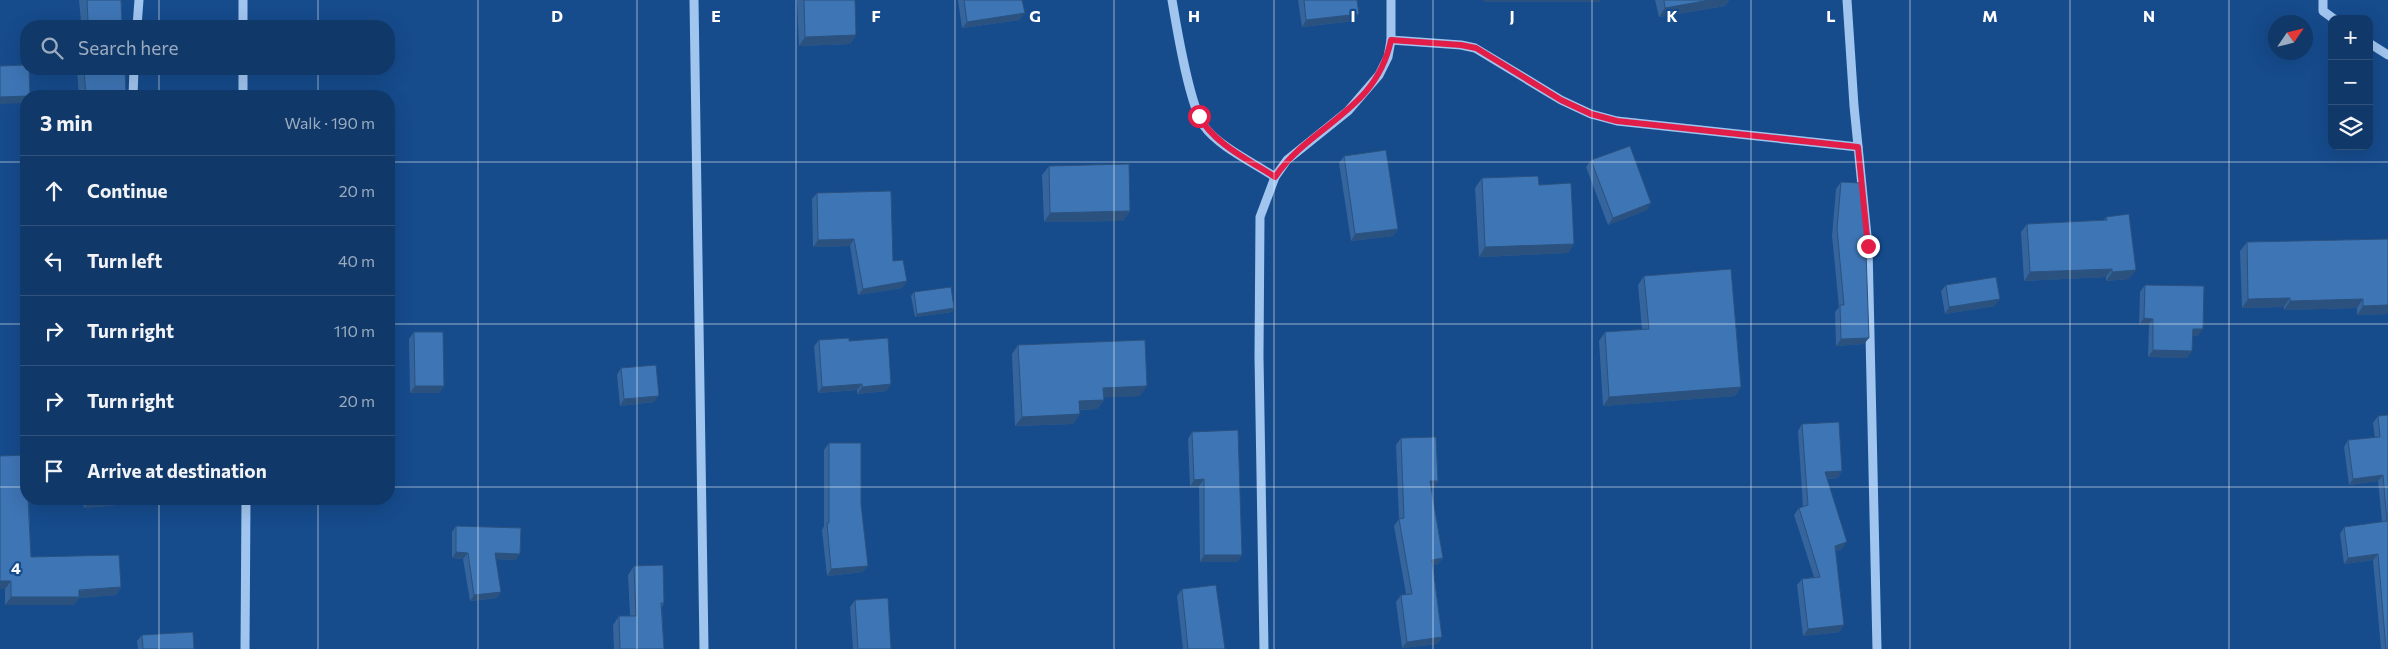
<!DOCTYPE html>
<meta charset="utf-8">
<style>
body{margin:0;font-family:Commissioner,sans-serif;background:#193f6f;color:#f1f3f6}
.controls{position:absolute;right:15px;top:15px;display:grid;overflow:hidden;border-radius:10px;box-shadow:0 5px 20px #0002}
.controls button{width:45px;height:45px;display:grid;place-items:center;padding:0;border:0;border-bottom:1px solid #30527d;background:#103869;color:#f1f3f6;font:25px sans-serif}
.compass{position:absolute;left:2268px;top:15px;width:45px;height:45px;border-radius:50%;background:#103869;box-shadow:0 5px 20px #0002;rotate:55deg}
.stop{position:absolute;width:15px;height:15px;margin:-11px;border:4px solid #e11d48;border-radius:50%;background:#fff}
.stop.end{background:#e11d48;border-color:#fff;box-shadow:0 1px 5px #0008}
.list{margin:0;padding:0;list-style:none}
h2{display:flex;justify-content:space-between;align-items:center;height:65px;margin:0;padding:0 20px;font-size:21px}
h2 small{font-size:16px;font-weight:400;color:#9cacc0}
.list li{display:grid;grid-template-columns:32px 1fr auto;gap:15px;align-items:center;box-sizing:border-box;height:70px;padding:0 20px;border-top:1px solid #30527d}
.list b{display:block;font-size:19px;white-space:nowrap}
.list em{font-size:16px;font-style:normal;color:#9cacc0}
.icon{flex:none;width:28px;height:28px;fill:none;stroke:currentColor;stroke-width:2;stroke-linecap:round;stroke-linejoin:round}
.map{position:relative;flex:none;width:2388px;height:649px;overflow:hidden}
.search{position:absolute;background:#103869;box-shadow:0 5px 20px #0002;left:20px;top:20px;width:375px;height:55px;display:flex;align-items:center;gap:12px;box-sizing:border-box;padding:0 18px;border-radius:20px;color:#9cacc0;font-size:19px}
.panel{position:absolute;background:#103869;box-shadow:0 5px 20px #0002;left:20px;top:90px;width:375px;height:415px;border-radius:20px}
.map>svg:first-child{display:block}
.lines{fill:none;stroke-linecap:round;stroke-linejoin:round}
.minor{stroke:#a0c5ef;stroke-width:9}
.wall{fill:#35659c}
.shaded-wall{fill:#2b527f}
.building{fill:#3e75b5;stroke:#2b527f}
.route{stroke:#e11d48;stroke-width:6}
.grid{fill:none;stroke:#fff;stroke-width:1;stroke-opacity:0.55}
.grid-label{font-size:16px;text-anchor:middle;font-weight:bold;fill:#fff;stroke:#164b8c;stroke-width:4.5;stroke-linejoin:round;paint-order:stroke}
</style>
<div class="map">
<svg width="2388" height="649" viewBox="0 0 2388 649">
<rect width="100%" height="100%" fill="#164b8c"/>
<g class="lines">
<g class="minor">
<polyline points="243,0 243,26"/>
<polyline points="694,0 704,649"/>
<path d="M1172 0C1177 29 1189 104 1204 126 1218 146 1254 163 1275 177"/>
<polyline points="1847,0 1854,106 1868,246 1877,649"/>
<polyline points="2323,0 2323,11 2334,19"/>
<polyline points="137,26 139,0"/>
<polyline points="1391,40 1461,45 1475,48 1561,100 1591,114 1617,121 1858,147"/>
<polyline points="2369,43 2388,55"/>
<polyline points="243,69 243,96"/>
<polyline points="133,96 134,69"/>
<polyline points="245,649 246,499"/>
<polyline points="1264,649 1259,357 1260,217 1275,177 1287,160 1348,111 1379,75 1388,57 1391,40 1391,0"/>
</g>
</g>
<g class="wall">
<polygon points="79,0 121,0 122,26 78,26 81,22"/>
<polygon points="797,0 855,0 856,35 850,44 799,46"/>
<polygon points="958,0 1022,0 1020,20 962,28"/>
<polygon points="1298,0 1357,0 1354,21 1302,27"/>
<polygon points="1655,0 1729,0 1725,6 1659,17"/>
<polygon points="77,69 125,69 126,96 79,96"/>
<polygon points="1344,156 1398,229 1393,236 1351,241 1339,163"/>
<polygon points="1591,160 1647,210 1608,225 1586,167"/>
<polygon points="1049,166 1130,211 1123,221 1044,222 1042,175"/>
<polygon points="1482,178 1539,185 1574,244 1568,253 1479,257 1475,188"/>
<polygon points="1841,182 1864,344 1836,346 1835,312 1839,307 1832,236 1836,189"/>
<polygon points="817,193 893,261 907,281 902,288 858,295 850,246 813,247 812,199"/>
<polygon points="2106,217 2129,279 2106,281 2106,277 2024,281 2021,232 2027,224 2104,220"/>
<polygon points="2388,239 2388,314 2357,315 2357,308 2284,310 2284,307 2242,308 2240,251 2247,242"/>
<polygon points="1644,276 1741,387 1735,396 1603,406 1599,341 1605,332 1642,329 1638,285"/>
<polygon points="1946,285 1995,306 1945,314 1941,291"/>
<polygon points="2145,285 2198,336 2193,335 2187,358 2148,357 2149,325 2139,325 2140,292"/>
<polygon points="914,292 954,308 952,312 915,317 911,296"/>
<polygon points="414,332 444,386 439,393 410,393 409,339"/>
<polygon points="819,340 849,341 887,391 857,394 857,390 818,393 814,346"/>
<polygon points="1018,345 1140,396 1103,397 1104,400 1097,409 1079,410 1073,424 1015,426 1012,354"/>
<polygon points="621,368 654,402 620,406 617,375"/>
<polygon points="2388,415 2388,649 2381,649 2373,560 2344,564 2340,534 2344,527 2382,522 2378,481 2349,485 2344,447 2348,440 2375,438 2373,423 2378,416"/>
<polygon points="1802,424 1842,471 1838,478 1827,479 1842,549 1836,551 1840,632 1803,636 1797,585 1802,579 1814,577 1794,515 1799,508 1803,507 1798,431"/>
<polygon points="1192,432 1242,555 1237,562 1200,562 1199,486 1190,487 1188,439"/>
<polygon points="1401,438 1438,481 1433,488 1431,488 1443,558 1438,564 1433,565 1442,637 1437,644 1402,648 1396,602 1401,595 1406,594 1394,526 1399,519 1396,445"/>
<polygon points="829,443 861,504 863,572 827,576 822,530 824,526 824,450"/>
<polygon points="26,499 37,499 34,503 29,503 31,557 121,587 116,595 79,598 74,605 5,605 5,589"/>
<polygon points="83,499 130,499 127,504 84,508"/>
<polygon points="456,526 516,560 496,559 497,598 470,601 463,559 452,558 452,532"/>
<polygon points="634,566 664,603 662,607 664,649 614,649 613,625 619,616 630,616 628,575"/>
<polygon points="1182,589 1225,649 1183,649 1177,596"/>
<polygon points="855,600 891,649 853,649 850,607"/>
<polygon points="142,635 194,649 138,649 137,641"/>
</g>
<g class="shaded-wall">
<polygon points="1484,0 1601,0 1600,2 1483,2"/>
<polygon points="1710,0 1729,0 1725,6 1659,17 1665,8"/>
<polygon points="1025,13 1020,20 962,28 967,22"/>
<polygon points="1359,14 1354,21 1302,27 1306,20"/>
<polygon points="856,35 850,44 799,46 805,37"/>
<polygon points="26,96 26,103 0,104 0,97"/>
<polygon points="1651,203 1647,210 1608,225 1613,218"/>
<polygon points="1130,211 1123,221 1044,222 1050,213"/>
<polygon points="1398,229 1393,236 1351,241 1355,234"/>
<polygon points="854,239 850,246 813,247 818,240"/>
<polygon points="1574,244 1568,253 1479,257 1485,247"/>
<polygon points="2112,269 2106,277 2024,281 2030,272"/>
<polygon points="2136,270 2129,279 2106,281 2112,272"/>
<polygon points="907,281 902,288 858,295 863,289"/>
<polygon points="2290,298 2284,307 2242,308 2248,299"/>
<polygon points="2000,299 1995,306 1945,314 1949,307"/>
<polygon points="2363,299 2357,308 2284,310 2290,301"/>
<polygon points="2388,305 2388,314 2357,315 2363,306"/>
<polygon points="954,308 952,312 915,317 917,314"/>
<polygon points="2144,318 2153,319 2149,325 2139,325"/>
<polygon points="2193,329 2203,329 2198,336 2188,335"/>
<polygon points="1869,338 1864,344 1836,346 1841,339"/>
<polygon points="2153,350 2192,351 2187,358 2148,357"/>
<polygon points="862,384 857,390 818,393 822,387"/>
<polygon points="891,384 887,391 857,394 862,387"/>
<polygon points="415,386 444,386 439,393 410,393"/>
<polygon points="1147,386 1140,396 1097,398 1103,388"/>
<polygon points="1741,387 1735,396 1603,406 1609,397"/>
<polygon points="659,396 654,402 620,406 624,399"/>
<polygon points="1104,400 1097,409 1072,410 1079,401"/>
<polygon points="1080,414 1073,424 1015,426 1022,417"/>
<polygon points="1842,471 1838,478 1820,479 1825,472"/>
<polygon points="2383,475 2378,481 2349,485 2353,479"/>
<polygon points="1204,479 1199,486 1190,487 1194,480"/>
<polygon points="1430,481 1438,481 1433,488 1425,488"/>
<polygon points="26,499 37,499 34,503 23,503"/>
<polygon points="90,499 130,499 127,504 84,508"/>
<polygon points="1847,542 1842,549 1831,552 1835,546"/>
<polygon points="456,552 468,553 463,559 452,558"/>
<polygon points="495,553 520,554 516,560 491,559"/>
<polygon points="2378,554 2373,560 2344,564 2348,558"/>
<polygon points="1204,555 1242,555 1237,562 1200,562"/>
<polygon points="1443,558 1438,564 1427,566 1432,560"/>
<polygon points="868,566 863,572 827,576 831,569"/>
<polygon points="0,581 11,581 5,589 0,589"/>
<polygon points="121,587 116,595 79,598 74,605 5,605 11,597"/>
<polygon points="501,592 497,598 470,601 474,595"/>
<polygon points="1844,625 1840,632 1803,636 1808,629"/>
<polygon points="1442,637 1437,644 1402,648 1407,642"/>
</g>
<g class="building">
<polygon points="87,0 121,0 122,26 81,26 81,22 88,21"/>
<polygon points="804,0 855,0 856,35 805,37"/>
<polygon points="964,0 1022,0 1025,13 967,22"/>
<polygon points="1304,0 1357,0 1359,14 1306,20"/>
<polygon points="1664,0 1710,0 1665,8"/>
<polygon points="26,65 26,69 29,69 30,96 0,97 0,66"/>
<polygon points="84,69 125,69 126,96 86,96"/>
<polygon points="1630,146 1651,203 1613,218 1591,160"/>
<polygon points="1386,150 1398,229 1355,234 1344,156"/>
<polygon points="1129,164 1130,211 1050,213 1049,166"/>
<polygon points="1538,176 1539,185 1571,183 1574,244 1485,247 1482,178"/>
<polygon points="1841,182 1861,183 1865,223 1869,338 1841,339 1840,305 1844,305 1837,229"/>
<polygon points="891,191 893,261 903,260 907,281 863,289 854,239 818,240 817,193"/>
<polygon points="2129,214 2136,270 2112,272 2112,269 2030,272 2027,224 2107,220 2106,217"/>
<polygon points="2388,239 2388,305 2363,306 2363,299 2290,301 2290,298 2248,299 2247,242"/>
<polygon points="1731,269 1741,387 1609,397 1605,332 1649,329 1644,276"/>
<polygon points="1996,277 2000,299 1949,307 1946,285"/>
<polygon points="2145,285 2204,286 2203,329 2193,329 2192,351 2153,350 2153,319 2144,318"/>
<polygon points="951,287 954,308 917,314 914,292"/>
<polygon points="414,332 443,332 444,386 415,386"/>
<polygon points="849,338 849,341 888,338 891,384 862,387 862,384 822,387 819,340"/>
<polygon points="1145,340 1147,386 1103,388 1104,400 1079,401 1080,414 1022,417 1018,345"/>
<polygon points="656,365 659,396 624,399 621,368"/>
<polygon points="2388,415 2388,649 2386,649 2378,554 2348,558 2344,527 2387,521 2383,475 2353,479 2348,440 2380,437 2378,416"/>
<polygon points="1839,422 1842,471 1825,472 1847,542 1835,546 1844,625 1808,629 1802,579 1820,577 1799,508 1808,505 1802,424"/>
<polygon points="1238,430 1242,555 1204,555 1204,479 1194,480 1192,432"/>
<polygon points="1436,437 1438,481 1430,481 1443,558 1432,560 1442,637 1407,642 1401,595 1412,594 1399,519 1404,518 1401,438"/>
<polygon points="829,443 861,443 861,504 868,566 831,569 827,523 829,523"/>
<polygon points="26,455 26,499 28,499 31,557 119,555 121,587 79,590 79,597 11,597 11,581 0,581 0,456"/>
<polygon points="456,526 521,528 520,554 495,553 501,592 474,595 468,553 456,552"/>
<polygon points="663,565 664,603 661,603 664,649 620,649 619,616 636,616 634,566"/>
<polygon points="1216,585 1225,649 1188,649 1182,589"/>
<polygon points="888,598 891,649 858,649 855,600"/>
<polygon points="193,632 194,649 143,649 142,635"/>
</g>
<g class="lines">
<path class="route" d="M1199 116C1214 144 1249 160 1275 177 1311 124 1376 112 1391 40L1461 45 1476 48 1561 100 1591 114 1617 121 1858 147 1868 246"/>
</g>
<path class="grid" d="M159 0V26M318 0V26M478 0V649M637 0V649M796 0V649M955 0V649M1114 0V649M1274 0V649M1433 0V649M1592 0V649M1751 0V649M1910 0V649M2070 0V649M2229 0V649M159 69V96M318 69V96M0 162H26M389 162H2388M0 324H26M389 324H2388M0 487H26M389 487H2388M159 499V649M318 499V649"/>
<g class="grid-label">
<text x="557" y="22">D</text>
<text x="716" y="22">E</text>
<text x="876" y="22">F</text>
<text x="1035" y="22">G</text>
<text x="1194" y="22">H</text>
<text x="1353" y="22">I</text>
<text x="1512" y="22">J</text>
<text x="1672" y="22">K</text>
<text x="1831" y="22">L</text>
<text x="1990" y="22">M</text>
<text x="2149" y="22">N</text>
<text x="16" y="574">4</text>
</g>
</svg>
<div class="controls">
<button>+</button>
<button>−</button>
<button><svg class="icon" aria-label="layers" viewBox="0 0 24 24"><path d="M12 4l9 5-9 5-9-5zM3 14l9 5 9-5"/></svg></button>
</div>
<svg class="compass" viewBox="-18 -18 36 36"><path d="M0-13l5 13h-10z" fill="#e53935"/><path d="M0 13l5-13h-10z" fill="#9cacc0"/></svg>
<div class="stop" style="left:1199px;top:116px"></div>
<div class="stop end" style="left:1868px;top:246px"></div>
<div class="search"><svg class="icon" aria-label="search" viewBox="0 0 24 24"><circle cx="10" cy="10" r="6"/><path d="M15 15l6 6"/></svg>Search here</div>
<section class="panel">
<h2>3 min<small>Walk · 190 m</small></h2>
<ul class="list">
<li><svg class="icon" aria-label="ahead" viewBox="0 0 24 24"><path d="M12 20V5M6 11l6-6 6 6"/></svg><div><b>Continue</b></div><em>20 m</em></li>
<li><svg class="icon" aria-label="left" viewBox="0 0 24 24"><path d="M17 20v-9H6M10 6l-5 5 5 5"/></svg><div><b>Turn left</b></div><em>40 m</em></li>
<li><svg class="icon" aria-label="right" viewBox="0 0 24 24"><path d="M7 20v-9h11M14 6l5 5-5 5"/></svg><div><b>Turn right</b></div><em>110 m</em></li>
<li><svg class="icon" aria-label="right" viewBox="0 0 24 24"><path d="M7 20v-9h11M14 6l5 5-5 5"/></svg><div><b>Turn right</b></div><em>20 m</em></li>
<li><svg class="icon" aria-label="arrive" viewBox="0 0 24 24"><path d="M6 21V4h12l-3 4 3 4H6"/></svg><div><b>Arrive at destination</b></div></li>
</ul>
</section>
</div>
